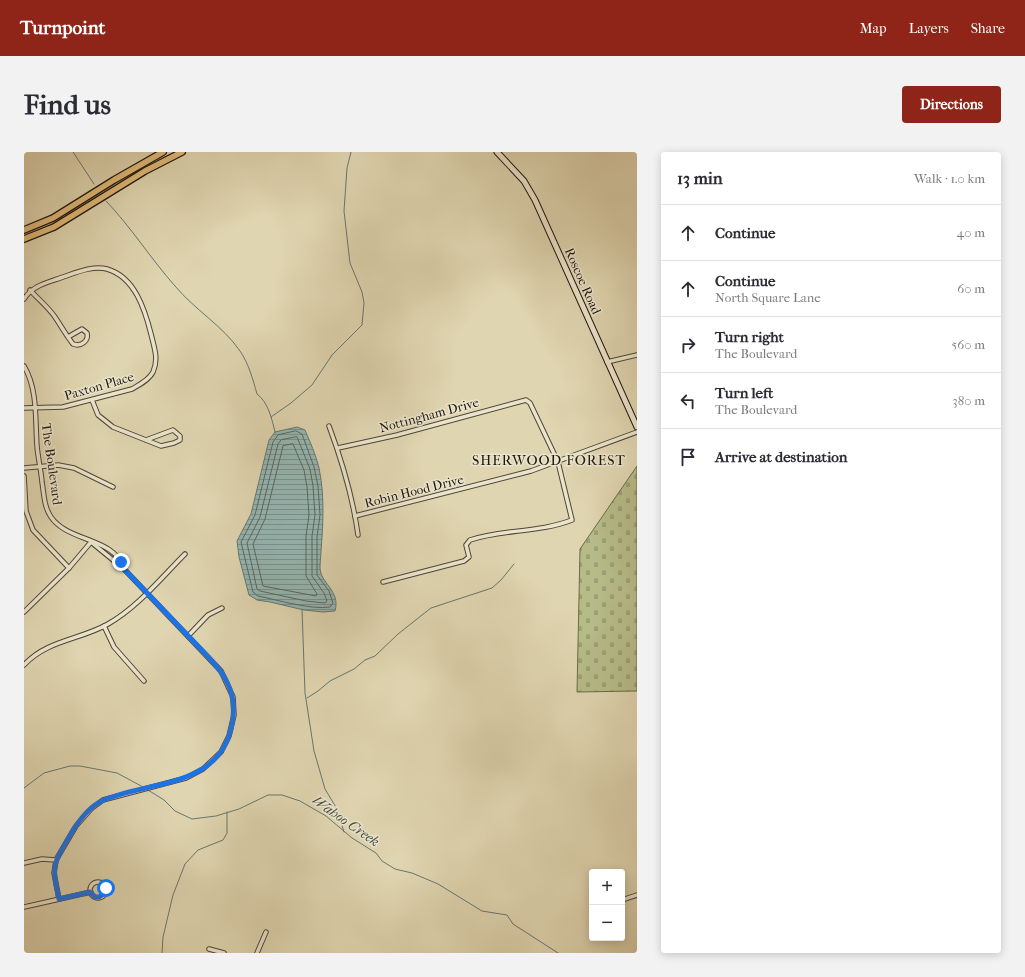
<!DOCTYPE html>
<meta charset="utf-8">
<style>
body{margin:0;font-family:"IM FELL French Canon",serif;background:#f2f2f3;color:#2b2b33}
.controls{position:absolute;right:12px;bottom:12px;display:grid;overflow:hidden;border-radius:4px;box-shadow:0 2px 10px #0003}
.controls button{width:36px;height:36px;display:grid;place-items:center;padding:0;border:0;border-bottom:1px solid #e1e1e2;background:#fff;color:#2b2b33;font:20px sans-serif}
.stop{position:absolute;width:12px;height:12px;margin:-9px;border:3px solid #1a73e8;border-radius:50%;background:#fff}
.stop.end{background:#1a73e8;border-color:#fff;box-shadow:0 1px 4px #0008}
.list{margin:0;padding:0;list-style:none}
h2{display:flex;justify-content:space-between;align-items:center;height:52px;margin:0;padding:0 16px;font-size:17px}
h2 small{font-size:13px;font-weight:400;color:#7c7c81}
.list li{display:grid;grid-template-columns:26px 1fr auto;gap:12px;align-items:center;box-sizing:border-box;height:56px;padding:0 16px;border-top:1px solid #e1e1e2}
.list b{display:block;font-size:15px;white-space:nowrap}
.list p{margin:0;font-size:13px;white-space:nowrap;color:#7c7c81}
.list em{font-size:13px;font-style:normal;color:#7c7c81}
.icon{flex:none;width:22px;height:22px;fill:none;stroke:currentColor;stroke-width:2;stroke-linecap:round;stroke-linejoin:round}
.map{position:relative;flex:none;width:613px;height:801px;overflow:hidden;border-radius:4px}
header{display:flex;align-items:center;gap:24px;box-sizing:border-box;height:56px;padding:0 20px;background:#8f2418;color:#fff}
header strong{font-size:19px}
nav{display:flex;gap:22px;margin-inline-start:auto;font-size:14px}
.intro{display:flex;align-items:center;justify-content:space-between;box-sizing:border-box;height:96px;padding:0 24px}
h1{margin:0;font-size:28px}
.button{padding:10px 18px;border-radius:4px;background:#8f2418;color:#fff;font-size:14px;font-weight:700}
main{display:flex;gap:24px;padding:0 24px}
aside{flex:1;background:#fff;border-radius:4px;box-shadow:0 2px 10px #0003}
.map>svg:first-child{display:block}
.cemetery{fill:url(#cemetery-stones);stroke:#6a694a}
.water{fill:url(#water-rules);stroke:#657771}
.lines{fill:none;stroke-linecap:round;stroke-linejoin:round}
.shore{stroke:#5a6660;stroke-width:1}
.stream{stroke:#657771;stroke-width:1}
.minor-casing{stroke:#4e4636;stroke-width:5.5}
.secondary-casing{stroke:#1e160d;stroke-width:7}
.primary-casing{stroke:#1e160d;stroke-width:8}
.minor{stroke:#eae4cc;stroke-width:3.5}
.secondary{stroke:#eae4cc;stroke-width:5}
.primary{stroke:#e0ba78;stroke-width:5.5}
.route{stroke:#1a73e8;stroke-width:5}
.labels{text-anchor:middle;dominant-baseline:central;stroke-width:3;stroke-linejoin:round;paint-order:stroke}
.street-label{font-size:13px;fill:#1e160d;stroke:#eae4cc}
.neighbourhood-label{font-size:14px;letter-spacing:1px;fill:#1e160d;stroke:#eae4cc}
.water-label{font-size:14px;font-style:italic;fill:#484e47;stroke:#eae4cc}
</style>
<header>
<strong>Turnpoint</strong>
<nav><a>Map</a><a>Layers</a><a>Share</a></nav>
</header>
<div class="intro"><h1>Find us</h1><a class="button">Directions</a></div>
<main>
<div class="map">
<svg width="613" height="801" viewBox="0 0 613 801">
<defs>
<pattern id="cemetery-stones" width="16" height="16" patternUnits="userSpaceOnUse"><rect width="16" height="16" fill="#b6bc88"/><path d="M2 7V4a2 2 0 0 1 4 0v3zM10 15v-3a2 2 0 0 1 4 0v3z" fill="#9ca174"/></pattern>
<pattern id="water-rules" width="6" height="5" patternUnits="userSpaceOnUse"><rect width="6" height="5" fill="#95b7b4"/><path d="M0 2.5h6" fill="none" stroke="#799491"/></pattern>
</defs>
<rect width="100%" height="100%" fill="#dfd5b0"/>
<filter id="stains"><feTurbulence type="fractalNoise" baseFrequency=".005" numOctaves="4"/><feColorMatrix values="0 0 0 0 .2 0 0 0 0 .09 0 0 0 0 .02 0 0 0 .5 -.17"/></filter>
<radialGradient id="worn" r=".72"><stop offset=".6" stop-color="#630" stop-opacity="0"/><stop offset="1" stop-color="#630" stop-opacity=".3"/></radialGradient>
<polygon class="cemetery" points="613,314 613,539 553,540 556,397"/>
<path class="water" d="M273 275 281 278C286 290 292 303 295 316 302 349 298 382 296 414 295 431 317 438 311 459L299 460 280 458 246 450 233 448 225 443 215 405 213 389 227 362 245 288 251 280Z"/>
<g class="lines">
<g class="shore">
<path d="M272 279 278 282 290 315 294 334 296 363 293 385V423L305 439 309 451 306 455C287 458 254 448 234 444L229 440 217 390 231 363 249 290 254 283Z"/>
<polygon points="273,285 286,317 289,334 291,363 288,384 288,424 300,441 303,449 301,451 282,449 236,439 233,437 223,391 236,365 254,292 257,288"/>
<polygon points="269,292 280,318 283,335 285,363 282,384 282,424 293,442 292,444 239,434 229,392 241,367 259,294"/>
</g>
<g class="stream">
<polyline points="49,0 70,32"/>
<path d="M82 49C107 75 127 107 151 134 171 158 199 174 216 199 225 212 229 228 233 242 244 250 248 267 251 280"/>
<polyline points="247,265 267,251 288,233 308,203 338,173 340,151 338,140 326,111 320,59 323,16 327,0"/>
<polyline points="278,457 281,541 290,599 301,637 313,657 320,680"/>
<polyline points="283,546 294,539 306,529 330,517 341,508 351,504 374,482 407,456 468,436 477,428 490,412"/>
<polyline points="0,636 20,621 46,614 56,614 93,621 119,635"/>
<polyline points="124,638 140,648 151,659 168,667 192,664 215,657 244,643 258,643 276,649 302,664 328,686 352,701 358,709 371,717 388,721 414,732 458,759 483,763 489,772 534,801"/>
<polyline points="138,801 139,785 149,743 161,712 174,698 199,688 203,681 203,660"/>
</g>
<g class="minor-casing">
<g id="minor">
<path d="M6 138C14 147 24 155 31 165 37 174 42 183 49 192 57 195 65 189 63 181L58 177 44 185"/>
<path d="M0 147C9 133 23 131 39 125 51 121 69 113 83 117 111 125 121 158 127 182 130 195 135 207 129 220 125 228 115 233 108 237L39 255 0 256"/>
<polyline points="583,210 613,203"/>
<path d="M0 214C14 238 11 267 13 294 14 306 17 318 18 330 20 342 20 355 27 365 44 390 89 385 100 416"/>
<polyline points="68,248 74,263 89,275 137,294 150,291 156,288 156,284 149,278 122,288"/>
<path d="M305 274C318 309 329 346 334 383"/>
<path d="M314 296 373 283 502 248 506 251 534 310 548 368C514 381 480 377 446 388L442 393 445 405 440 409 359 430"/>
<polyline points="0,316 34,313 50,316 89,335"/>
<polyline points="0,324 2,359 9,378 45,416"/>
<polyline points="331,364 507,319 613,280"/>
<polyline points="0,460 45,416 67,390"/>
<polyline points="80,474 90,495 120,529"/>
<polyline points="164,484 184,463 198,456"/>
<path d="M0 513C23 488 56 488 84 472 114 455 137 426 161 402"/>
<polyline points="0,711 18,707 32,708"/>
<circle cx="74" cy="738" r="8"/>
<polyline points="35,747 30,721 32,708 52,674 68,656 79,648 162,626 179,617 197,600 205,584 210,563 209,545 197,519 100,417 67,390"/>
<polyline points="598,748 613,743"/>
<polyline points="0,755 67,740"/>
<polyline points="185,797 200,801"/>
<polyline points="233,801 242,780"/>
</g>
</g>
<g class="secondary-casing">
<polyline id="secondary" points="473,0 500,29 511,48 613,275"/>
</g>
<g class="primary-casing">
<g id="primary">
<polyline points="0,78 29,66 90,28 139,0"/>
<polyline points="0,87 30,75 121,19 158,0"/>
</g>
</g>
<use href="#minor" class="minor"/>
<use href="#secondary" class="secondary"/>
<use href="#primary" class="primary"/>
</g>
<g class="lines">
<path class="route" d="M82 736 81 741 75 745H71L66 740 35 747C28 714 28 714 45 685 53 671 65 654 80 648 124 629 193 636 207 577 211 561 211 546 203 530 196 515 182 503 171 491 147 466 123 441 100 417L97 410"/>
</g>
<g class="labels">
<g class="street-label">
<text transform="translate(559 129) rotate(66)">Roscoe Road</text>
<text transform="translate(75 234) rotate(-16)">Paxton Place</text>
<text transform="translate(405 263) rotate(-15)">Nottingham Drive</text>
<text transform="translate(28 312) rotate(82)">The Boulevard</text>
<text transform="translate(390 339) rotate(-14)">Robin Hood Drive</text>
</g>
<g class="neighbourhood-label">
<text x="525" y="308">SHERWOOD FOREST</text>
</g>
<g class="water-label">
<text transform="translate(322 669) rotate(35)">Wahoo Creek</text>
</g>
</g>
<rect width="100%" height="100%" filter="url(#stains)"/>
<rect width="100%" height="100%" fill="url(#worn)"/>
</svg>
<div class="controls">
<button>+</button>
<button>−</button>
</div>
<div class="stop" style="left:82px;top:736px"></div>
<div class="stop end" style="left:97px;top:410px"></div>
</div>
<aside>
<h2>13 min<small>Walk · 1.0 km</small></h2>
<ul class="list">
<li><svg class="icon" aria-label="ahead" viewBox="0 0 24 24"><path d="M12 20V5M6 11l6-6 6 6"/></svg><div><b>Continue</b></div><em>40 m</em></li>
<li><svg class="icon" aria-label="ahead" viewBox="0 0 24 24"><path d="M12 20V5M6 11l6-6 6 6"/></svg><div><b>Continue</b><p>North Square Lane</p></div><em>60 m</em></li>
<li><svg class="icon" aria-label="right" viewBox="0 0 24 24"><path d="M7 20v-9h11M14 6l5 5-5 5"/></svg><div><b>Turn right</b><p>The Boulevard</p></div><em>560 m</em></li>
<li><svg class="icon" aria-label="left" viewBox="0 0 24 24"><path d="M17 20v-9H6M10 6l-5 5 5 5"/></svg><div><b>Turn left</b><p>The Boulevard</p></div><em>380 m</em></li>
<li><svg class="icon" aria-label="arrive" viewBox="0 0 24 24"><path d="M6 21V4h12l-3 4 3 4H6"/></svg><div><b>Arrive at destination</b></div></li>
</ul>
</aside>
</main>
